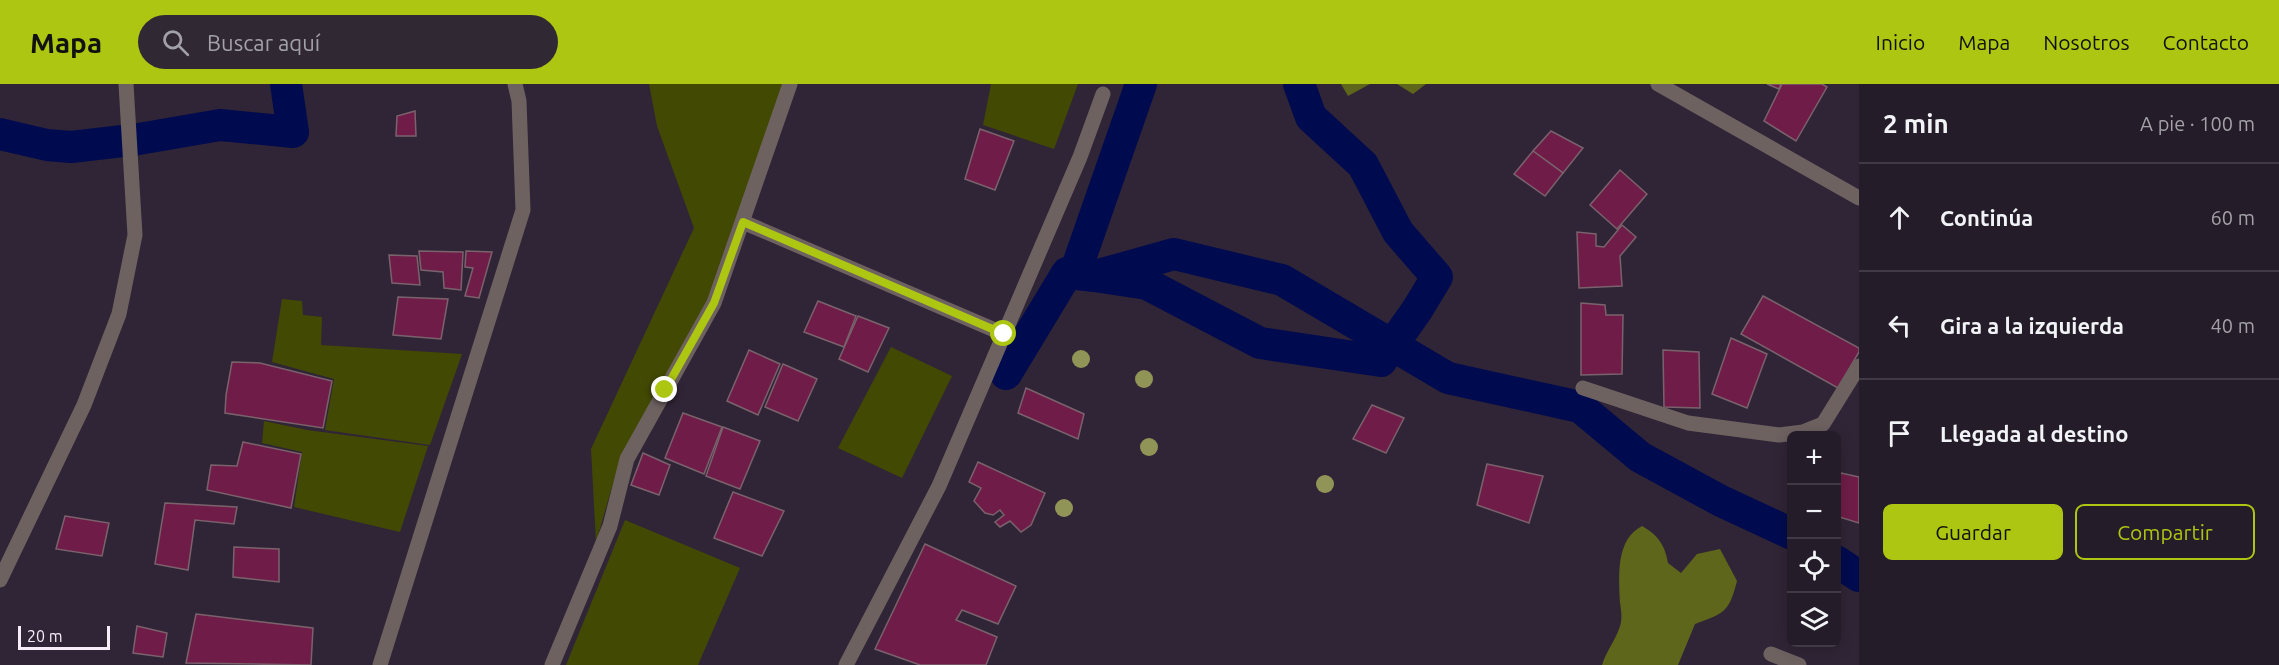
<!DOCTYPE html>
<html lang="es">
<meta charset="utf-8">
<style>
body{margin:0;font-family:Ubuntu,sans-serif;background:#302934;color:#f1f3f6}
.controls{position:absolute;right:18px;bottom:18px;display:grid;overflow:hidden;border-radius:9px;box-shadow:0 3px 15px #0003}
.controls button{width:54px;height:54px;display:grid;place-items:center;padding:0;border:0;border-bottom:2px solid #413a45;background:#241c28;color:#f1f3f6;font:30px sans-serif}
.scale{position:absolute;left:18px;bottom:15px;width:92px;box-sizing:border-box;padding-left:6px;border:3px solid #f5eef9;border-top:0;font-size:16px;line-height:21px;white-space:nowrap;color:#f5eef9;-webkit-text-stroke:4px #302536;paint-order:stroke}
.stop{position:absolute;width:18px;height:18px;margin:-14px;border:4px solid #acc611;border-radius:50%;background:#fff}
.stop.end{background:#acc611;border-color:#fff;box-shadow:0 2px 6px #0008}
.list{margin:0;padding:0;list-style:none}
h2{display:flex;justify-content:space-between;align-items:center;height:78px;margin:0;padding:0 24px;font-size:26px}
h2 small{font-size:20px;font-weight:400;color:#a3a1a8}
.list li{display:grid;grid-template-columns:39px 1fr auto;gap:18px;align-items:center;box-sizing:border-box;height:108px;padding:0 24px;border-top:2px solid #413a45}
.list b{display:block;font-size:22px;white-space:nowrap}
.list em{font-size:20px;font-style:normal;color:#a3a1a8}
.actions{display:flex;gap:12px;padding:18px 24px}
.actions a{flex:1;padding:14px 0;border:2px solid #acc611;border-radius:9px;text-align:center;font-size:21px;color:#acc611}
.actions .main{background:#acc611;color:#111}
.icon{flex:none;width:33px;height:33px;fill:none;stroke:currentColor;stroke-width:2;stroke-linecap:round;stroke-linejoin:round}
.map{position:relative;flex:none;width:1859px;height:581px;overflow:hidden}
header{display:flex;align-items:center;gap:36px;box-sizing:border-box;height:84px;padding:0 30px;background:#acc611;color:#111}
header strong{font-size:28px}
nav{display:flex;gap:33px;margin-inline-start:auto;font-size:21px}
.search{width:420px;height:54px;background:#302934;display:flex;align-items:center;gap:15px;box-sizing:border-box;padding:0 21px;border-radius:33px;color:#a3a1a8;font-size:22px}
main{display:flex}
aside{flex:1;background:#241c28}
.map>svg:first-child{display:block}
.green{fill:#424903}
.forest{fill:#5d661a}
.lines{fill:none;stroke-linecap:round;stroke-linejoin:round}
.canal{stroke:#000b4f;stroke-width:32}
.building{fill:#6f1d48;stroke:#7a626c;stroke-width:1.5}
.street{stroke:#6e6261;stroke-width:15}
.tree{fill:#909456}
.route{stroke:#acc611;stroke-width:8}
</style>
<header>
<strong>Mapa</strong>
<div class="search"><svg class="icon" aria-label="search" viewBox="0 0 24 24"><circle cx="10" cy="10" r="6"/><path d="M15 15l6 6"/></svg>Buscar aquí</div>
<nav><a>Inicio</a><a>Mapa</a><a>Nosotros</a><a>Contacto</a></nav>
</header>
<main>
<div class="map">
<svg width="1859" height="581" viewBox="0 0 1859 581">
<rect width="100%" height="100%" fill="#302536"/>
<g class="green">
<polygon points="649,0 786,0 709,214 619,379 596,458 591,365 694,144 657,42"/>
<polygon points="991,0 1078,0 1054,65 983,41"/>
<polygon points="282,215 302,217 303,231 322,233 321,261 462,270 430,361 325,346 334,295 272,278"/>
<polygon points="891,263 952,292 902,394 838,364"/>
<polygon points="264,337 307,346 428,362 400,448 294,423 302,368 262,359"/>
<polygon points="625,436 740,484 698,581 566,581"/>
</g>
<g class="forest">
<polygon points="1341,0 1370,0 1348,12"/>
<polygon points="1397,0 1426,0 1413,10"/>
<path d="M1642 442C1658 451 1665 461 1668 479L1681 489 1697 470 1720 465 1737 497C1729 528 1725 529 1695 540L1678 581H1602C1606 567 1619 551 1621 538 1622 532 1621 525 1620 519 1619 493 1615 456 1642 442Z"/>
</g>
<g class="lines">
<g class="canal">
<polyline points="1141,0 1075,189 1147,200 1260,259 1381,277 1417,226 1437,193 1398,148 1363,81 1311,33 1299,0"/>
<polyline points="0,50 47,61 71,63 123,57"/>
<polyline points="133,56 220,41 293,48 286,0"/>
<polyline points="1006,290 1067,189 1095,192 1174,170 1282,196 1448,294 1580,323 1640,373 1721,417 1792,450"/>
<polyline points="1836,477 1859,492"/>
</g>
</g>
<g class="building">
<polygon points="1767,0 1781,0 1779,5"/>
<polygon points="1782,0 1822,0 1827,3 1796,57 1764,37"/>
<polygon points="415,27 416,52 396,52 397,32"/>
<polygon points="980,45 1014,57 995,106 965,95"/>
<polygon points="1551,47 1583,64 1563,89 1533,67"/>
<polygon points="1533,67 1563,89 1545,112 1514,90"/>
<polygon points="1620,86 1647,110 1617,145 1590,121"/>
<polygon points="1622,141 1636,153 1620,172 1622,202 1579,204 1577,148 1596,150 1596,162 1604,163"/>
<polygon points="419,167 463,168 461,206 444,204 443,188 421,186"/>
<polygon points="466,167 492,168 479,214 465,212 473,184 465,183"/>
<polygon points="389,171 417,172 420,201 392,199"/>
<polygon points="1763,212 1859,264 1859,268 1838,304 1741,250"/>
<polygon points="398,213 448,215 441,255 393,251"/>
<polygon points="818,217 856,232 844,263 804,248"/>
<polygon points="1581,219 1605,221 1606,231 1623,231 1622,290 1581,291"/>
<polygon points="858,232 889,244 868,288 839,275"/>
<polygon points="1731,254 1767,270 1747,324 1712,310"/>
<polygon points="749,266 780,280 758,331 727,317"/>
<polygon points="1663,266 1699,268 1700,324 1664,323"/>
<polygon points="232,278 260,279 332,297 323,344 225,329 226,311"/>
<polygon points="783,280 817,295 798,337 765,323"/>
<polygon points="1026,304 1084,330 1078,355 1018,329"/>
<polygon points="1372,321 1404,334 1386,369 1353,355"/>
<polygon points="683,329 722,343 704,390 665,374"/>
<polygon points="723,343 760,357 740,405 706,392"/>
<polygon points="243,358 301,370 291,424 207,406 211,381 237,382"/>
<polygon points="643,369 670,381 659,411 631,401"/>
<polygon points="978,378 1045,409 1031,441 1021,448 1010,437 1000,443 995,438 1004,431 1000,426 993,431 985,429 974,417 981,404 969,398"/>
<polygon points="1487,380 1543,392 1529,439 1477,421"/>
<polygon points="1841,389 1859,393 1859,439 1836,432 1836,402"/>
<polygon points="733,408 784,427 762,472 714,454"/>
<polygon points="165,419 237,423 234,440 195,436 188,486 155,480"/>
<polygon points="65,432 109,439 102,472 56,465"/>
<polygon points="925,460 1016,502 998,540 962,526 956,536 997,553 986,581 920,581 875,565"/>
<polygon points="234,463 279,465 279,498 233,493"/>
<polygon points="196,530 313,544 311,581 186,579"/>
<polygon points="137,542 167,549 163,573 133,569"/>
</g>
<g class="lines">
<g class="street">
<polyline points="1658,0 1859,114"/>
<polyline points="743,138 1004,250"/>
<polyline points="1583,304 1688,339 1779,351 1803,348 1823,340 1859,282"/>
<polyline points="0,496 84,321 119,230 135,151 126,0"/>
<polyline points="1771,570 1799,581"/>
<polyline points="380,581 523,126 519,17 515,0"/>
<polyline points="552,581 610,442 627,375 714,219 790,0"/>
<polyline points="846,581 939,402 1080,73 1103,10"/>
</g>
</g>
<g class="tree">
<circle cx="1081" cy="275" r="9"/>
<circle cx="1144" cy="295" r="9"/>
<circle cx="1149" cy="363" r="9"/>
<circle cx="1325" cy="400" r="9"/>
<circle cx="1064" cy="424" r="9"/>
</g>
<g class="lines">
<polyline class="route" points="665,306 714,219 743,138 1004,250"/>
</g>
</svg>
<div class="controls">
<button>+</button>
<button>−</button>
<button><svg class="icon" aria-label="locate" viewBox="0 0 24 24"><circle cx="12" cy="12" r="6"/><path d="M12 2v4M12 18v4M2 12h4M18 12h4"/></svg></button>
<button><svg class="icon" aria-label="layers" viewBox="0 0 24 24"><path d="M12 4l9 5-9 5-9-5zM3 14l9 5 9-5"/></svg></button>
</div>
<div class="scale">20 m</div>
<div class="stop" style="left:1004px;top:250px"></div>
<div class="stop end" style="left:665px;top:306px"></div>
</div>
<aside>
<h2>2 min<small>A pie · 100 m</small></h2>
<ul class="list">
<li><svg class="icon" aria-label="ahead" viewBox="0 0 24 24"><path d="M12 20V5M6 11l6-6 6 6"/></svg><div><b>Continúa</b></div><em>60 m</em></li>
<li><svg class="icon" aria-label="left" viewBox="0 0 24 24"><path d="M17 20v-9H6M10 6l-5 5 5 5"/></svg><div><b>Gira a la izquierda</b></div><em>40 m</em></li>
<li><svg class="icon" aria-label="arrive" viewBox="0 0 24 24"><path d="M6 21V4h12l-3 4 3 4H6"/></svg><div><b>Llegada al destino</b></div></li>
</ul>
<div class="actions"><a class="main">Guardar</a><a>Compartir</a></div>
</aside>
</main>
